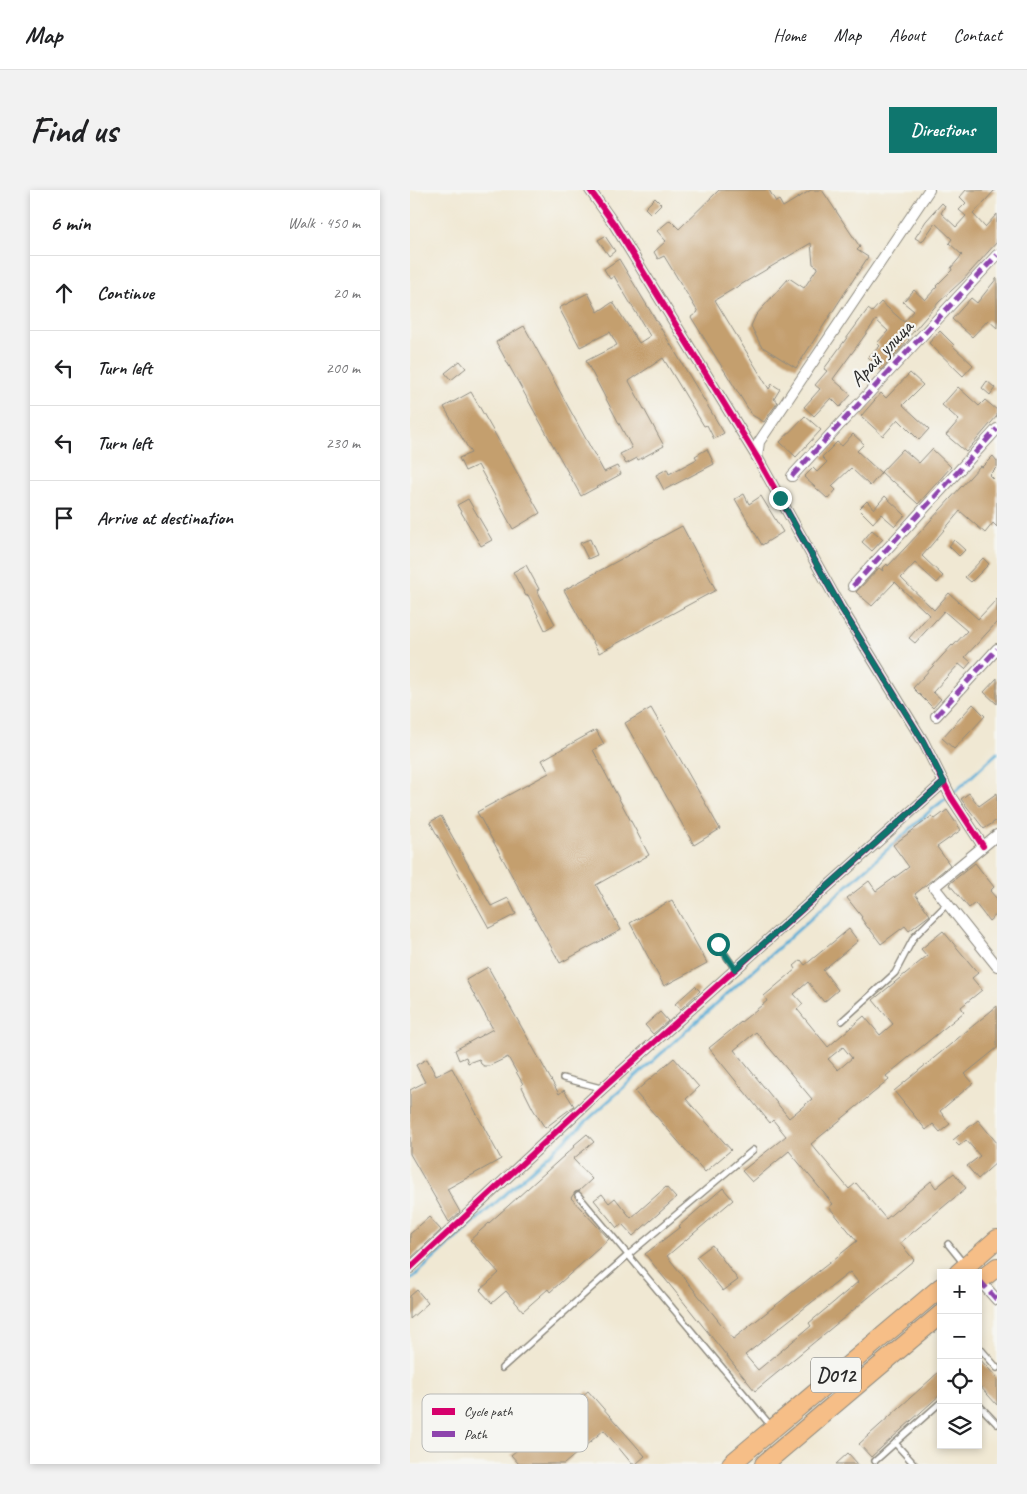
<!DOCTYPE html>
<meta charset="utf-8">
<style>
body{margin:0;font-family:Caveat,sans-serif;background:#f2f2f2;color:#202124}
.controls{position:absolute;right:15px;bottom:15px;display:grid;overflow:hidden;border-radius:0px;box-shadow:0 2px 8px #0003}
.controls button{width:45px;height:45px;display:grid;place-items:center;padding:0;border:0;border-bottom:1px solid #e0e0e0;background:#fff;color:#202124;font:25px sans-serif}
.stop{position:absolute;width:15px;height:15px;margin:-11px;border:4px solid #0f766e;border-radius:50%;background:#fff}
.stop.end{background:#0f766e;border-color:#fff;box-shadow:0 1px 5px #0008}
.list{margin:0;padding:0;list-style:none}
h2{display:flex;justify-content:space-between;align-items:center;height:65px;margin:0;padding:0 20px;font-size:21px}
h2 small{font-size:16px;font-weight:400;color:#757577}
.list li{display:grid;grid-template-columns:32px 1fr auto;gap:15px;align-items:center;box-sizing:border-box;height:75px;padding:0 20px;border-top:1px solid #e0e0e0}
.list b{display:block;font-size:19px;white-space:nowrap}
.list em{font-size:16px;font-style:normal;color:#757577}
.icon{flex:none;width:28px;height:28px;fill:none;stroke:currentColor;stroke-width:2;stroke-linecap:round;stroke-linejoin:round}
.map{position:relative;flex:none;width:587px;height:1274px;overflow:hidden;border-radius:0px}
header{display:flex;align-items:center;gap:30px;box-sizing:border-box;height:70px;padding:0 25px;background:#fff;border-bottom:1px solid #e0e0e0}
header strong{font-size:24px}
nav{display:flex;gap:28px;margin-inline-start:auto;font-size:18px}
.intro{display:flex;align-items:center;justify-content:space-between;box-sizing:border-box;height:120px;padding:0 30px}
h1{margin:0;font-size:35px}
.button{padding:12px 22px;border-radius:0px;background:#0f766e;color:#fff;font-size:18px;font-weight:700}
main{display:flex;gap:30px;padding:0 30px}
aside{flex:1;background:#fff;border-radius:0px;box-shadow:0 2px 8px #0003}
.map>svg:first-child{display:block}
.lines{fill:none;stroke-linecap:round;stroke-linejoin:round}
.stream{stroke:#5badd6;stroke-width:3}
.building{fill:#c49f6e;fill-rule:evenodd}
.lane-casing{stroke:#8e8a7f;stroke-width:8}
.street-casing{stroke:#8e8a7f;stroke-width:12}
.highway-casing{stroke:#8e8a7f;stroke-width:20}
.lane{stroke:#fff;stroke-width:5}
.street{stroke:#fff;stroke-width:10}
.highway{stroke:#f6be87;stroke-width:18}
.quiet{stroke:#8e44ad;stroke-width:5;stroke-dasharray:10 5;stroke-linecap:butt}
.cycleway-casing{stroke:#f6f6f2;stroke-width:9}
.cycleway{stroke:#d6006c;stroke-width:6}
.route{stroke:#0f766e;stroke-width:6}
.labels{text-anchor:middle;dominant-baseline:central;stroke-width:4.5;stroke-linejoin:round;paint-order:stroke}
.shield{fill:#f6f6f2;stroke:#686867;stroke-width:1}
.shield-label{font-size:20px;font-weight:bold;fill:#2b2b2b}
.street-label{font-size:21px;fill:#2b2b2b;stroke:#f6f6f2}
.key{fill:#f6f6f2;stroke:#b9b9b6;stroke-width:1}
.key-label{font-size:14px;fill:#2b2b2b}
</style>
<header>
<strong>Map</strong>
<nav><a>Home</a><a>Map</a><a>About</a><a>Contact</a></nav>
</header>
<div class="intro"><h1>Find us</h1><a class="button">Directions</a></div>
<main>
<aside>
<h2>6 min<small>Walk · 450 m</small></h2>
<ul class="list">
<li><svg class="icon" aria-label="ahead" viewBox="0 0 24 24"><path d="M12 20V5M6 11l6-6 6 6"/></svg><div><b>Continue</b></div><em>20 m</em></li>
<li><svg class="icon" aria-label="left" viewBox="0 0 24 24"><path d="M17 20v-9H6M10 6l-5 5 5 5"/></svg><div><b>Turn left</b></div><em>200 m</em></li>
<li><svg class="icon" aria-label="left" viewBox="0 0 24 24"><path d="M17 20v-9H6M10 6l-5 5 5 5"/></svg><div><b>Turn left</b></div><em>230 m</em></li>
<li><svg class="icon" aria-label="arrive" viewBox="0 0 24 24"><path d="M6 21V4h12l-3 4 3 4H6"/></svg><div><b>Arrive at destination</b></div></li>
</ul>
</aside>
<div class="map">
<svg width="587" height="1274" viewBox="0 0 587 1274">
<rect width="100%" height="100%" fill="#f6f6f2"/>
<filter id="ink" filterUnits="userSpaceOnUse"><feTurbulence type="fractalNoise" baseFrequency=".02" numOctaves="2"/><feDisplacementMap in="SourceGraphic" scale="10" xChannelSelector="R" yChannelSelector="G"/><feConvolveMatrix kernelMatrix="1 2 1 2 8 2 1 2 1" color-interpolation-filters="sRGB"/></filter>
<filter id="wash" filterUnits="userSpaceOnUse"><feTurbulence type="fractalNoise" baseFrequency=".0096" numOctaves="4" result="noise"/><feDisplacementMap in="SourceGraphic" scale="20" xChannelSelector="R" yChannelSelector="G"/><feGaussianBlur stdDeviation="1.12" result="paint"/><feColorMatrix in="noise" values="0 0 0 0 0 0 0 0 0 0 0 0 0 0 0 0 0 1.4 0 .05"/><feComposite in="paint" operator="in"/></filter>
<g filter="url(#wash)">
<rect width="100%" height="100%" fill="#f0e8d3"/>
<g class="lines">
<polyline class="stream" points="0,1090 520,621 547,600 587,563"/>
</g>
<g id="blocks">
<g class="building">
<polygon points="309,0 359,0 366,12 369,10 373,17 401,0 412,0 450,57 447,60 458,67 386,178 351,156 341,136 346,125 379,88 394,98 408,77 403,74 401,53 305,110 359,199 362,194 370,199 364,209 368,212 354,232 342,225 281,127 288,122 254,66 248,69 244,62 256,51 247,41 260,30 269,39"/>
<polygon points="556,0 585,0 563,24 575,37 587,24 587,52 553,90 529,112 498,148 499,150 471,180 458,167 470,156 467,153 478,141 466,130 423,189 441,205 430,217 421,208 404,226 394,217 410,199 405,195 417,181 414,179 458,119 462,122 471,112 494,132 504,121 493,112 504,100 515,110 527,97 526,96 542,80 541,78 552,65 539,53 542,49 525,33 512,52 505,48 516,31 532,13 535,16 531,23 546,37 556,26 549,20 556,13 550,7"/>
<polygon points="245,8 251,14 241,24 235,18"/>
<polygon points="195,46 205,61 199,66 188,50"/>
<polygon points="209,69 314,243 304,249 297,235 294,236 253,168 219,191 254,256 228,270 227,268 216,274 210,264 222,258 176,171 207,155 200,142 170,157 149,118 178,103 188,122 203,112 229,153 240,146 204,86 200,89 194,79"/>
<polygon points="587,88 587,138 578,130 562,147 542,129 561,108 567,113"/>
<polygon points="114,136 194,282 207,276 211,284 171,306 86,152"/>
<polygon points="530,141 544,155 543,156 563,175 553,186 519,153"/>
<polygon points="50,171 56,178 41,190 35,183"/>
<polygon points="500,183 513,195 493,215 519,239 509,250 488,229 473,246 451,226 471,203 476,208"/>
<polygon points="577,191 585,198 580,205 572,198"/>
<polygon points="548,197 569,216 575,210 587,220 587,226 556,262 536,245 549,230 532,215"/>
<polygon points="61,202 130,323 103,339 68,275 55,281 49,268 61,263 34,217"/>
<polygon points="395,226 411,240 386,267 370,252"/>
<polygon points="443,244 454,254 447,261 471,283 460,296 441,278 422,296 426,300 418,309 394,287 403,278 407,282 417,272 412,267 427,252 432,256"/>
<polygon points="297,259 304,274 254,300 246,285 257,279 259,284 287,269 285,266"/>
<polygon points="493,259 509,273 522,259 541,277 508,314 483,291 482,292 471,282"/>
<polygon points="583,266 587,271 587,277 579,285 587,293 587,337 583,333 575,343 550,321 512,366 533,386 527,393 505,373 491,388 524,420 539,403 568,429 587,409 587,432 555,467 561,472 555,479 549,474 523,502 531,509 523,518 503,498 542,455 543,456 557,441 534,421 505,453 499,448 519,425 485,392 462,416 446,402 469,378 473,381 472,379 477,374 478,376 511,341 570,276 572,277"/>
<polygon points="334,304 339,314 351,306 373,342 352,355 325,309"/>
<polygon points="475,306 495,325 485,336 471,324 463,333 449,319 457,311 464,319"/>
<polygon points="58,309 82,350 71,356 47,315"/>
<polygon points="272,336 306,400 189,463 154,400"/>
<polygon points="462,340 473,349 462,361 452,352"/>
<polygon points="180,349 187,365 178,369 170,353"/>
<polygon points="544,350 555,360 549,366 539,356"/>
<polygon points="573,368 579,374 561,392 555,387"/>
<polygon points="116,375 129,399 127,400 145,434 135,440 118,405 116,406 103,382"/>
<polygon points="587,488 587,514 574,502"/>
<polygon points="563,514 575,526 544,559 532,548"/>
<polygon points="241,518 310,639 284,655 215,533"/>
<polygon points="186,540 194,554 183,560 239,665 186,695 211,740 150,773 67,622 139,583 132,570"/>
<polygon points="559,603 569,616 587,603 587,630 574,639 551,609"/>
<polygon points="537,620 551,640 527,657 540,675 505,704 520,725 499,741 495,736 471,754 459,738 458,738 451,728 452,727 437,708 459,691 466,701 499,677 483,655 522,626 525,629"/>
<polygon points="31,626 81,716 98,708 106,724 79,738 20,632"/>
<polygon points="565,673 584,697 580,701 587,709 587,724 579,731 565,713 559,718 539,694"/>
<polygon points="262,710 297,773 254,796 220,733"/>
<path d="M439 739 448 751 413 780 428 800 414 812 398 792 384 804 393 814 387 819 418 857 454 826 470 845 483 834 463 810 517 766 511 759 533 741 568 783 562 788 572 800 551 817 554 822 476 886 479 890 401 954 439 999 446 993 476 1029 521 991 526 998 544 983 556 998 490 1053 504 1070 345 1201 235 1064 270 1037 269 1036 313 998 323 1010 257 1066 323 1149 447 1051 419 1017 423 1014 379 961 342 992 332 981 376 946 363 930 360 933 299 858 357 811 354 806 386 779 384 776 391 770 395 775ZM346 842 402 909 379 928 324 860ZM433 857 442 868 428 880 418 869ZM440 1082 448 1092 399 1133 401 1136 348 1180 335 1165Z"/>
<polygon points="78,777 149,904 154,900 164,916 135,938 123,919 111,895 113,894 98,867 79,876 74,876 71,874 69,869 58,873 56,867 49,870 45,860 83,839 56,790"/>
<polygon points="285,796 290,801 271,819 265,814"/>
<polygon points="587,816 587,858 555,884 563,893 530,921 540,934 530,942 523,934 516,940 484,901"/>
<polygon points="250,822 258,831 243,844 235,835"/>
<polygon points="264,868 289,897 276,909 321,960 295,982 225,902"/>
<polygon points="17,869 26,886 42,878 91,969 37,999 50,1022 39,1032 0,964 0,900 15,892 6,875"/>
<polygon points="568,930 587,953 587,972 568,989 557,976 570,966 556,950 549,956 543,950"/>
<polygon points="177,944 184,952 163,969 182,989 169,1001 165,1002 161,1008 199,1049 140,1102 138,1099 113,1121 96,1101 82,1113 70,1100 89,1083 60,1050 165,956 164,955"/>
<polygon points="256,997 266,1008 223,1046 212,1034 207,1038 184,1010 192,1004 199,1013 205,1008 221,1028"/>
<polygon points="19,1027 31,1040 0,1069 0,1044"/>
<polygon points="302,1055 328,1090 313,1101 286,1067"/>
<polygon points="7,1100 18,1113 0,1129 0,1106"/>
<polygon points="568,1167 587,1188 587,1215 568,1194"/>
<polygon points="531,1180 531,1204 461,1267 449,1254"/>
<polygon points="178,1201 235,1266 226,1274 222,1274 194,1240 154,1274 109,1274 101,1265"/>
<polygon points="438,1263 448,1274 426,1274"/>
</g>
</g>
</g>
<g filter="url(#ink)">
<use href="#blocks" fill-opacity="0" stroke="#8e8a7f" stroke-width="1"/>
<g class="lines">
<g class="lane-casing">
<g id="lane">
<polyline points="308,754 325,779"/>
<polyline points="432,831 485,783 504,747 537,714"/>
<polyline points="153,888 191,898"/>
<polyline points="168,1005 361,1236"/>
<polyline points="538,1054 554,1074"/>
<polyline points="569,1157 587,1178"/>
<polyline points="92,1178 218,1065 343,960"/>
<polyline points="568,1214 587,1234"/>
<polyline points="485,1253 504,1274"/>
<polyline points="465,1271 531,1212"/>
</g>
</g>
<g class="street-casing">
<g id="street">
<polyline points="180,0 204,34 347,267 430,416 513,551 541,607 573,656"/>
<polyline points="347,267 349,252 519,0"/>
<polyline points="382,286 587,65"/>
<polyline points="443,396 587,239"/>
<polyline points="526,526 587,459"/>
<polyline points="587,645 524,697 587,776"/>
<polyline points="0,1078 192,899 534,592"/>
<polyline points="570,1091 587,1110"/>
</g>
</g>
<g class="highway-casing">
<g id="highway">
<polyline points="548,1083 587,1049"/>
<polyline points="568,1092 587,1077"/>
<polyline points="321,1274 531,1097"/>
<polyline points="354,1274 531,1124"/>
</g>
</g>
<use href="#lane" class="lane"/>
<use href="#street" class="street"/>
<use href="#highway" class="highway"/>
<g class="quiet">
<polyline points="382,286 587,65"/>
<polyline points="443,396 587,239"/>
<polyline points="526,526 587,459"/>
<polyline points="570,1091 587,1110"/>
</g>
<g class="cycleway-casing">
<g id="cycleway">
<polyline points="180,0 204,34 347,267 430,416 513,551 541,607 573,656"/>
<polyline points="0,1078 192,899 534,592"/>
</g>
</g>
<use href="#cycleway" class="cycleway"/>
</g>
</g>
<g class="lines" filter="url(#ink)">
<polyline class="route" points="308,754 325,779 534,592 513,551 430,416 370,308"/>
</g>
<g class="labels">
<rect class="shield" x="401" y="1167.5" width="50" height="35" rx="4"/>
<g class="shield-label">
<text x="426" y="1185">D012</text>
</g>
<g class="street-label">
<text transform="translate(471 163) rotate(-47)">Арай улица</text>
</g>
</g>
<rect x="12" y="1204" width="166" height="58" rx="8" class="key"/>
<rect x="22" y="1218" width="23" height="7" fill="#d6006c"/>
<rect x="22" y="1241" width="23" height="6" fill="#8e44ad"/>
<g class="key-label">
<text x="54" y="1226">Cycle path</text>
<text x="54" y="1249">Path</text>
</g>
</svg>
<div class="controls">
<button>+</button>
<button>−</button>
<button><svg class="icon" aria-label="locate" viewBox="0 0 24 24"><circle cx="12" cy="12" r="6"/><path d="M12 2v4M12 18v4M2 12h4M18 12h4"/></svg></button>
<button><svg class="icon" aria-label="layers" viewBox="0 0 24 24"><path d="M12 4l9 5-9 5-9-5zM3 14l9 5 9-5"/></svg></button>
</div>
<div class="stop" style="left:308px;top:754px"></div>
<div class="stop end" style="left:370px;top:308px"></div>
</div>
</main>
